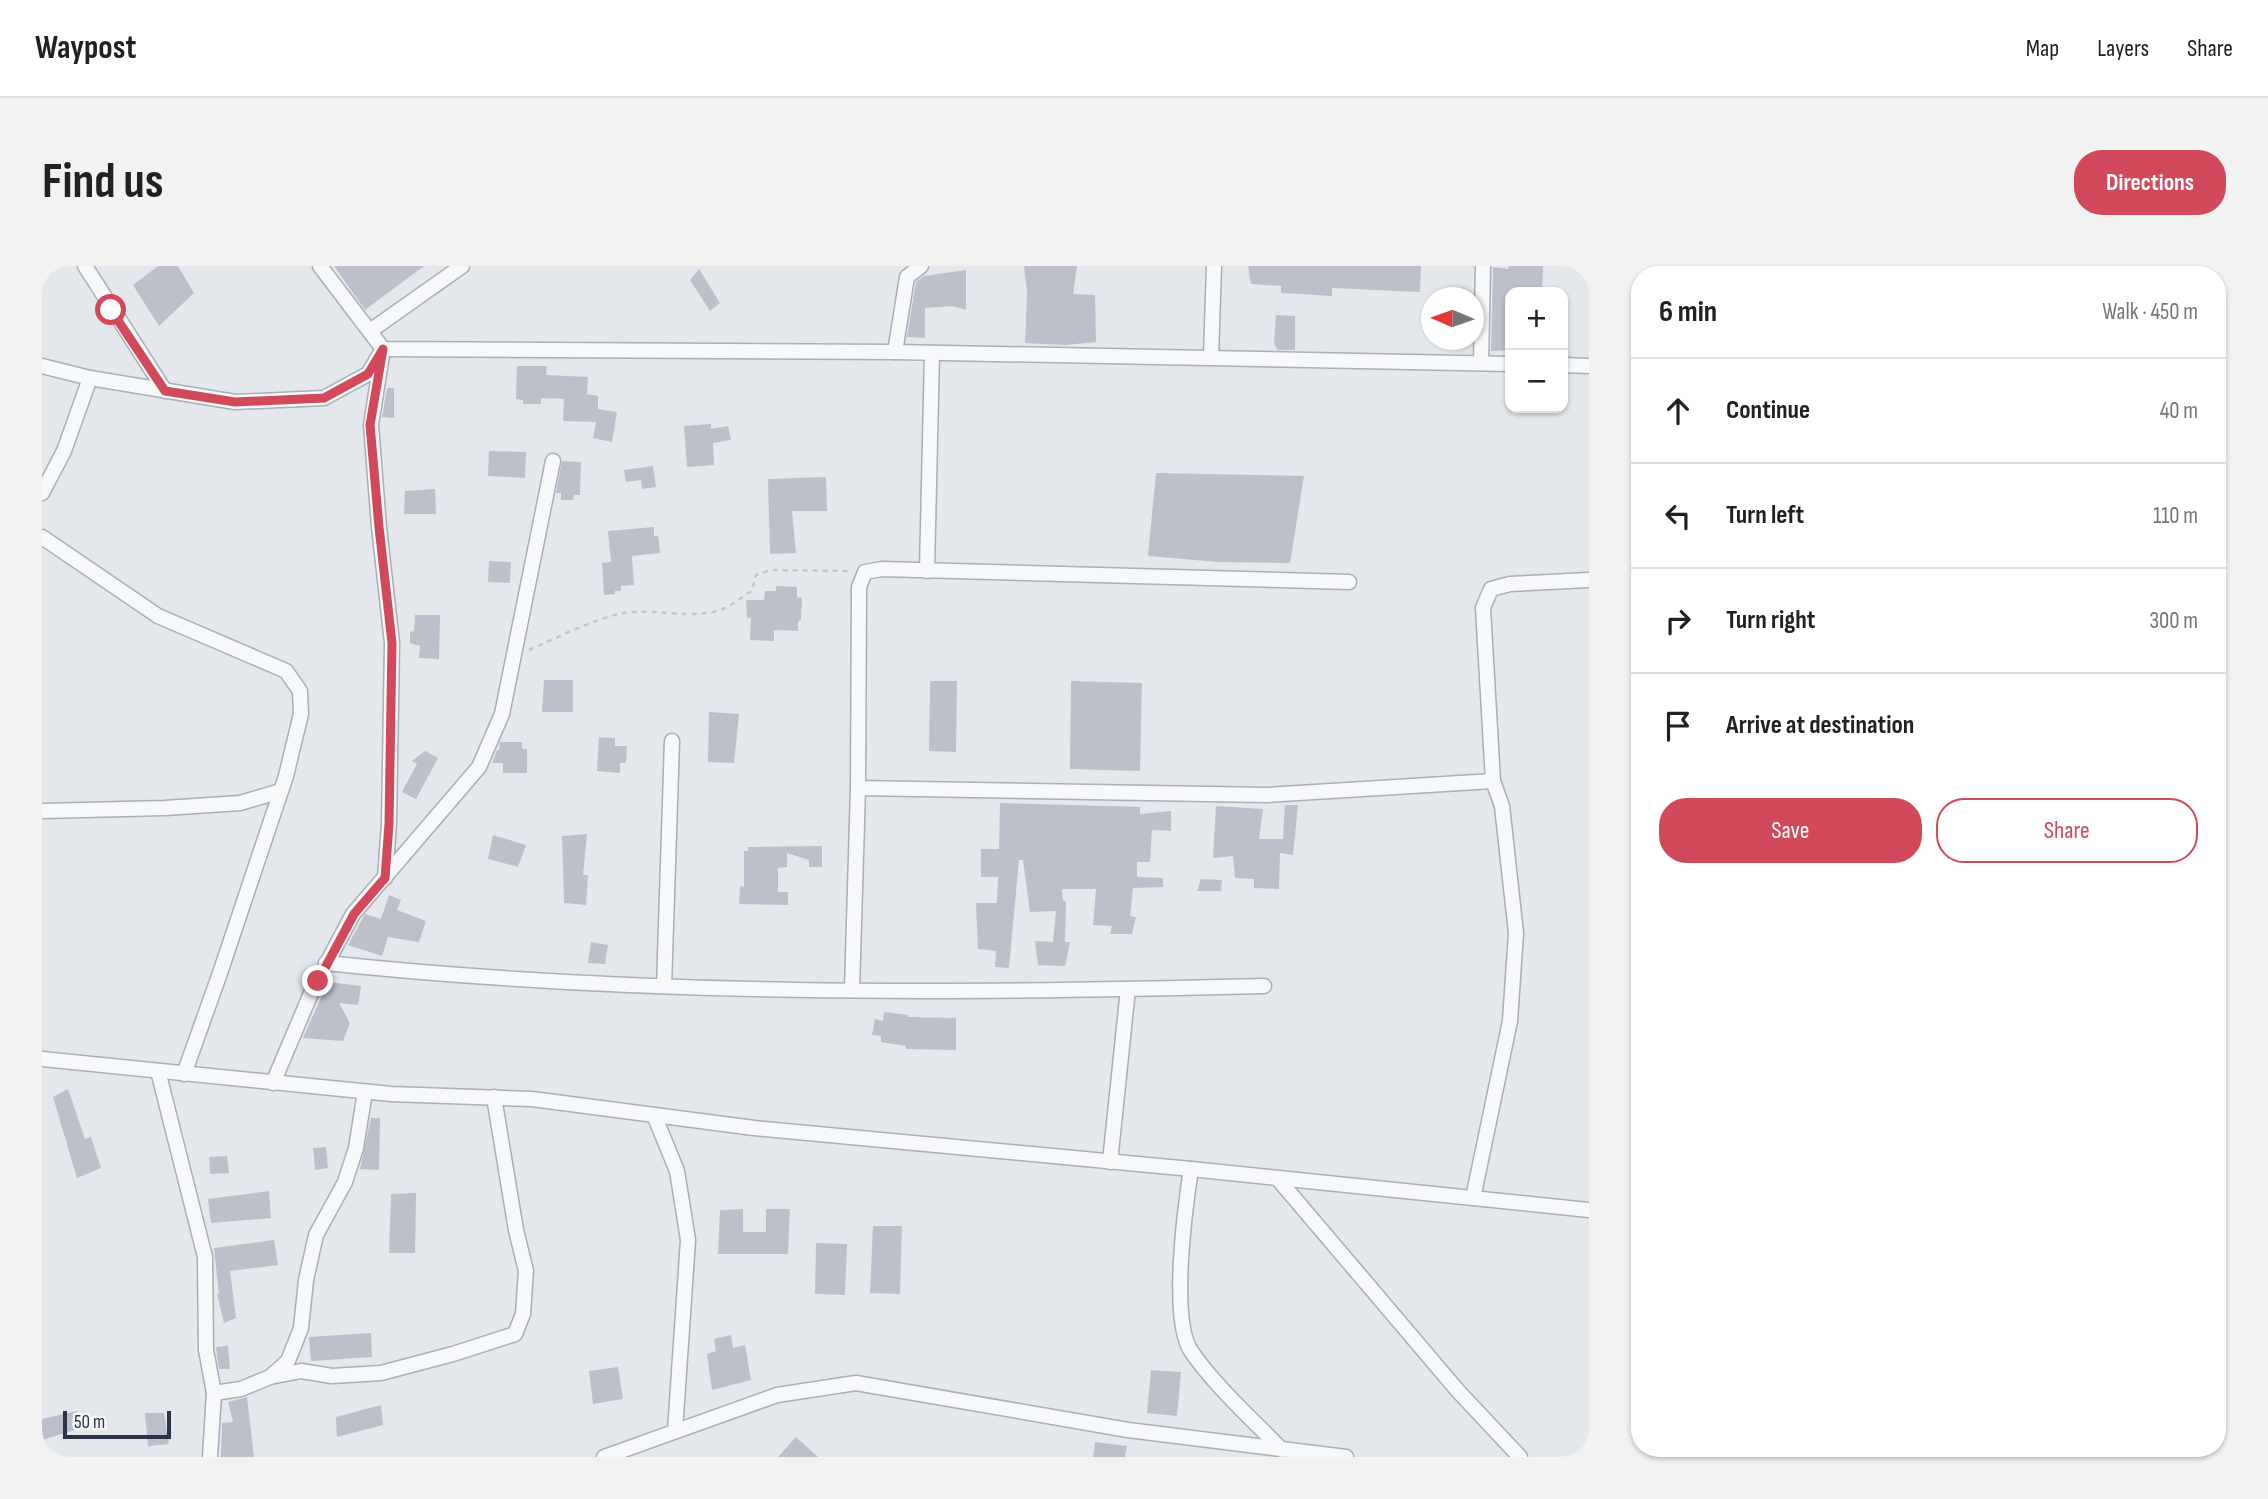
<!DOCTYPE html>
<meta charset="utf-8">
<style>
body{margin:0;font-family:"Sofia Sans Condensed",sans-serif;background:#f2f2f2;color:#202124}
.controls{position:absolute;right:21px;top:21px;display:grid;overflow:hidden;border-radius:14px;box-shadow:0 2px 5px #0004}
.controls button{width:63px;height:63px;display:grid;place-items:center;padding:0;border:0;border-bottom:2px solid #e0e0e0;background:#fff;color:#202124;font:35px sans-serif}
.compass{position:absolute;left:1379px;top:21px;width:63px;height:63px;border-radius:50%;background:#fff;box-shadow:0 2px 5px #0004;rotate:272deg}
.scale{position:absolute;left:21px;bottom:18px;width:108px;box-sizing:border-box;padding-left:7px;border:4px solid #2b3445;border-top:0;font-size:19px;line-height:24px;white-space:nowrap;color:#2b3445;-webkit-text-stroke:5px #f4f6f9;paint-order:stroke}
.stop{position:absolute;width:21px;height:21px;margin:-16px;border:5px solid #d1495b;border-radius:50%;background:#fff}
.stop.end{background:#d1495b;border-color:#fff;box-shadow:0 2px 7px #0008}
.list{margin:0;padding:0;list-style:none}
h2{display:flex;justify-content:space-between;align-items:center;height:91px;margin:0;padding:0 28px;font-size:30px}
h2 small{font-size:23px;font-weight:400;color:#757577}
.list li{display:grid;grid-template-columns:46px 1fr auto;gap:21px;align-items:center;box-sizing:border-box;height:105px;padding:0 28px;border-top:2px solid #e0e0e0}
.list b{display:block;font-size:26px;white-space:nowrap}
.list em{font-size:23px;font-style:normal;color:#757577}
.actions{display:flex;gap:14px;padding:21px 28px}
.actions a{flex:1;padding:16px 0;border:2px solid #d1495b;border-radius:28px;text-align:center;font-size:24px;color:#d1495b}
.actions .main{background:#d1495b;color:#fff}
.icon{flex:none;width:38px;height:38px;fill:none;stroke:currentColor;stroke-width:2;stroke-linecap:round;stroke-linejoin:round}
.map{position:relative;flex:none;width:1547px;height:1191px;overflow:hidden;border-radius:28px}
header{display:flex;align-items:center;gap:42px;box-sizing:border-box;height:98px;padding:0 35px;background:#fff;border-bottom:2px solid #e0e0e0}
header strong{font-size:33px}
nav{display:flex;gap:38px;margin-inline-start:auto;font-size:24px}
.intro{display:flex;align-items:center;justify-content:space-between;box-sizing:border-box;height:168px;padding:0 42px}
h1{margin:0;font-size:49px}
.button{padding:18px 32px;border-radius:28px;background:#d1495b;color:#fff;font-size:24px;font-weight:700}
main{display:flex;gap:42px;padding:0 42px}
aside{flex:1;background:#fff;border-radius:28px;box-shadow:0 2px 5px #0004}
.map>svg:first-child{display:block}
.building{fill:#bbc0ca}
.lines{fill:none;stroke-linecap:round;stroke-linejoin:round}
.minor-casing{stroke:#a9aeb7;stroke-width:17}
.path{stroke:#c2c5cb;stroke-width:2.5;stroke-dasharray:5 5;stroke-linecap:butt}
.minor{stroke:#f7f8fa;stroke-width:14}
.route{stroke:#d1495b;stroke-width:9}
</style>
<header>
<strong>Waypost</strong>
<nav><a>Map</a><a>Layers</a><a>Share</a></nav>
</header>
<div class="intro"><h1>Find us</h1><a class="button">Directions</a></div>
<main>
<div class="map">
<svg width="1547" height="1191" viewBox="0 0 1547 1191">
<rect width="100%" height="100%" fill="#e4e7ec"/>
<g class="building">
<polygon points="116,0 136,0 152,27 117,60 91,19"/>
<polygon points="292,0 382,0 323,44"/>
<polygon points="982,0 1035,0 1031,28 1053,29 1054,76 1023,79 983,77 985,26"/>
<polygon points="1206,0 1379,0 1378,26 1290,22 1290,30 1239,27 1239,20 1209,18"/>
<polygon points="1467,0 1501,0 1500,26 1468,26 1468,84 1449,85 1451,1 1466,3"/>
<polygon points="657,3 678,37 668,45 648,14"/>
<polygon points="924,4 924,44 911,40 883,42 883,72 865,71 874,16 882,10"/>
<polygon points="1234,49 1253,50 1253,84 1236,84 1232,78"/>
<polygon points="475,100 505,100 504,109 546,111 545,128 556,130 556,143 575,146 570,176 551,172 554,156 521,155 522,133 499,132 499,138 481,138 481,134 474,133"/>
<polygon points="345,122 352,122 352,152 340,151"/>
<polygon points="669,158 669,163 686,160 689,174 671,177 672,199 645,201 642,160"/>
<polygon points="447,185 484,186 483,212 446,210"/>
<polygon points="520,195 539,196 538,229 532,229 531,234 519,234 519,227 514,227"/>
<polygon points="611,200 614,221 600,223 599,214 584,216 582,204"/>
<polygon points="1114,207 1262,210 1248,297 1176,296 1106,290"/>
<polygon points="784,211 785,245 750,245 754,287 728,288 726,213"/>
<polygon points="393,223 394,248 362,248 363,225"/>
<polygon points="612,261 612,270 616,270 618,287 590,290 592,319 579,320 579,325 573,325 573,328 562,329 560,297 569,296 566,265"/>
<polygon points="447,295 469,296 468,317 446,316"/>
<polygon points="734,320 755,321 755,331 760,332 759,354 756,355 756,365 732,364 732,375 708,374 709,352 705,352 704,334 722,334 723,325 734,325"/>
<polygon points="373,349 398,349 397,393 377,392 378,380 368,377 368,366 372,365"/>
<polygon points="502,414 531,414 531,446 500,446"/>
<polygon points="888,415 915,415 914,486 887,485"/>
<polygon points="1029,415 1100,417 1098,505 1028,503"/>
<polygon points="667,446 697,448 692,497 666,496"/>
<polygon points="557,471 573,472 573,480 585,480 584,497 578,497 578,507 555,505"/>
<polygon points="458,476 480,476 480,483 485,483 485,507 461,507 461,497 450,497 455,484 457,484"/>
<polygon points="383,485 396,492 374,533 360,526 375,498 370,495"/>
<polygon points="958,537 1098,541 1098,548 1129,545 1129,565 1110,564 1108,596 1095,596 1095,611 1121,612 1121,621 1091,622 1088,650 1094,651 1090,668 1068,668 1070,660 1051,659 1054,623 1020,623 1021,635 1024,635 1023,676 1028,676 1023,700 996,699 993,675 1011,676 1014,645 988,646 981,594 977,594 967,702 953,701 954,685 936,683 934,637 955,637 956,611 939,611 939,583 957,583"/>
<polygon points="1243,539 1256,539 1251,589 1238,587 1237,623 1212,622 1212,613 1193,612 1191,590 1171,592 1174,540 1221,543 1217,573 1241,573"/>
<polygon points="545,568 541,609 546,609 544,639 522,637 520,570"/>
<polygon points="451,569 484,579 476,601 446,593"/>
<polygon points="780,580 780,601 767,601 767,594 745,587 745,601 736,602 736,626 746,626 746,639 697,638 698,620 702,621 702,585 706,585 706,581"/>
<polygon points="1159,613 1180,614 1179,625 1155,625"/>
<polygon points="347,629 359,634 355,644 384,655 377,676 346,671 340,690 306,679 323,648 339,653"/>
<polygon points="549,676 566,679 563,698 546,697"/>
<polygon points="286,716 319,720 316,739 297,737 308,757 301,775 261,772"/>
<polygon points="842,746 866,749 866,751 914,752 914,784 864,783 864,780 839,776 839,770 830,769 833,753 841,755"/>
<polygon points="26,823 43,873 49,871 59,902 35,912 11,831"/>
<polygon points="329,852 338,852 337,904 318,903"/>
<polygon points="284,881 286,902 273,904 271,882"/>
<polygon points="185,890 187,907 168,908 167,891"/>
<polygon points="227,925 229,952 169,957 166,933"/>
<polygon points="374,927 373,987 347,987 349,928"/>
<polygon points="701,943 701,966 724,966 724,943 748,943 746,988 676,988 678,944"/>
<polygon points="831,960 860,960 858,1028 828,1027"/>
<polygon points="232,974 236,999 188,1005 194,1052 182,1057 175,1028 177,1028 172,982"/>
<polygon points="774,977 805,978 803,1029 773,1028"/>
<polygon points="329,1067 330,1091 269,1095 267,1071"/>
<polygon points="689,1069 691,1082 703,1079 709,1114 670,1124 665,1088 674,1085 672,1073"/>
<polygon points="186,1080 188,1103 177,1103 174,1081"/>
<polygon points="576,1101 581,1133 551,1138 547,1105"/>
<polygon points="1109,1104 1139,1106 1135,1150 1105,1147"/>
<polygon points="205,1131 212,1191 179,1191 180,1157 191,1156 186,1136"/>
<polygon points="339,1139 341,1159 295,1171 294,1151"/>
<polygon points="35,1145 36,1163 0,1174 0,1153"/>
<polygon points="103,1147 122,1147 127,1178 106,1180"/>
<polygon points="754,1171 776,1191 736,1191"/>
<polygon points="1053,1176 1085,1180 1083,1191 1051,1191"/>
</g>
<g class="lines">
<g class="minor-casing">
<g id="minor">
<polyline points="43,0 123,125"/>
<polyline points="278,0 341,83 853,86 865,11 879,0"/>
<polyline points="328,65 420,0"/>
<polyline points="853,86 1468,98"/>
<polyline points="1169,91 1172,0"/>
<polyline points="1439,97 1441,0"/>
<polyline points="1521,99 1547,100"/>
<polyline points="0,100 48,112 193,136 282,132 326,108 341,83 329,159 337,261 350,377 347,558 343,612"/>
<polyline points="0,227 22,185 48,112"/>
<polyline points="0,271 116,350 244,405 258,425 259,448 244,510 177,710 142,808"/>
<polyline points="885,305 890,87"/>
<polyline points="816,522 1225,529 1451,515"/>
<polyline points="0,545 123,542 198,537 239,525"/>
<path d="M284 697C596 730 910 728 1222 720"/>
<polyline points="622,720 630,475"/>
<polyline points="810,724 816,522 817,321 823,306 840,303 1307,316"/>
<polyline points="0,793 349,828 490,833 712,862 1149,903 1547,944"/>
<polyline points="116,805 163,991 164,1084 172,1127 168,1191"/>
<polyline points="231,817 270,725 311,648 437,501 460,448 511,195"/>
<polyline points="612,849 635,905 646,974 633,1165"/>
<polyline points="1068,896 1086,723"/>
<path d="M1149 903C1143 942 1128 1053 1149 1085 1172 1119 1211 1154 1240 1184"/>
<polyline points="1236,913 1416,1125 1478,1191"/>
<polyline points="1431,932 1468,755 1474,667 1460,540 1451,515 1441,342 1449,323 1468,318 1546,314"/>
<polyline points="228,1111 259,1105 290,1110 339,1107 411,1088 473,1068 481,1048 484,1005 474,964 452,831"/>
<polyline points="172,1127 199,1123 228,1111 246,1095 259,1062 264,1014 274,969 303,916 314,882 323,826"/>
<polyline points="562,1191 735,1129 814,1117 1086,1164 1304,1191"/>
</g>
</g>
<path class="path" d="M487 384C516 371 546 356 576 348 609 340 653 356 683 342 692 338 701 330 710 325L714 309 729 304 807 305"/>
<use href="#minor" class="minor"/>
</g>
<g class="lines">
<polyline class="route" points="69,44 123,125 193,136 282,132 326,108 341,83 328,159 337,261 350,377 347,558 343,612 312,648 276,715"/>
</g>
</svg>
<div class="controls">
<button>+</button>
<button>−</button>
</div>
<svg class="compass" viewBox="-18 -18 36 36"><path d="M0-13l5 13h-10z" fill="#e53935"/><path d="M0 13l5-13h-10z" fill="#757577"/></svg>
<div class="scale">50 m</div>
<div class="stop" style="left:69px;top:44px"></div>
<div class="stop end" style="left:276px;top:715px"></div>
</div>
<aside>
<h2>6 min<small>Walk · 450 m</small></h2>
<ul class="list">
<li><svg class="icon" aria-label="ahead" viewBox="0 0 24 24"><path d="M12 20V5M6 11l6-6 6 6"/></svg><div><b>Continue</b></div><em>40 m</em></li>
<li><svg class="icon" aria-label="left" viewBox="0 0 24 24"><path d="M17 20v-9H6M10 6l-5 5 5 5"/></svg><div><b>Turn left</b></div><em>110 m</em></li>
<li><svg class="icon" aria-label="right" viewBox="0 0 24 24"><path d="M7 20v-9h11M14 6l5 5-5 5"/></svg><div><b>Turn right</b></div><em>300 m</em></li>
<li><svg class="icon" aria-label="arrive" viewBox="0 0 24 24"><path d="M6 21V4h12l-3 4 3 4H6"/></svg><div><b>Arrive at destination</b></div></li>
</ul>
<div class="actions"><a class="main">Save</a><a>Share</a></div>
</aside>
</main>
